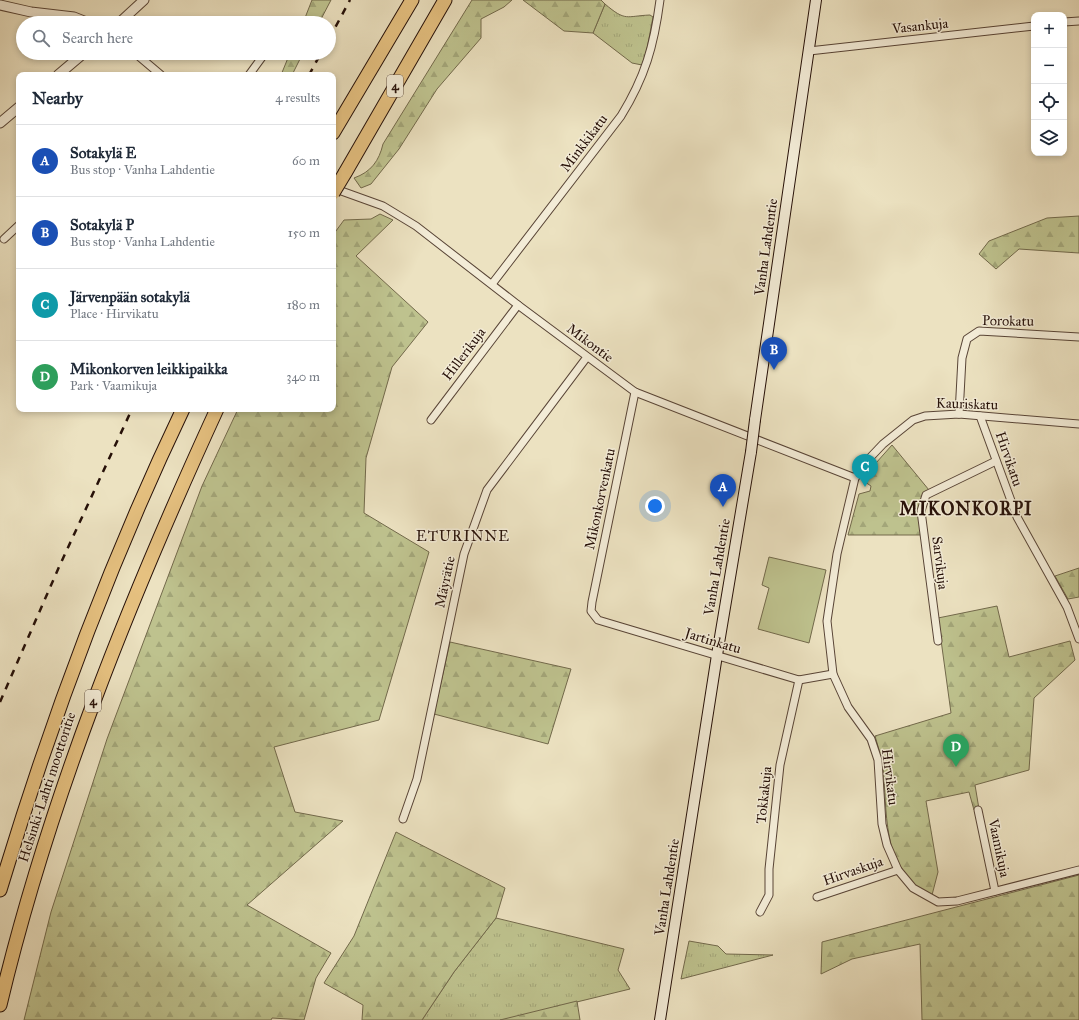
<!DOCTYPE html>
<meta charset="utf-8">
<style>
body{margin:0;font-family:"IM FELL Great Primer",serif;background:#f2f2f3;color:#1f2937}
.controls{position:absolute;right:12px;top:12px;display:grid;overflow:hidden;border-radius:8px;box-shadow:0 2px 6px #0003}
.controls button{width:36px;height:36px;display:grid;place-items:center;padding:0;border:0;border-bottom:1px solid #e0e1e3;background:#fff;color:#1f2937;font:20px sans-serif}
.you{position:absolute;left:655px;top:506px;width:14px;height:14px;margin:-10px;border:3px solid #fff;border-radius:50%;background:#1a73e8;box-shadow:0 0 0 6px #1a73e833}
.badge{display:grid;place-items:center;width:26px;height:26px;border-radius:50%;background:#d93025;color:#fff;font-size:13px;font-weight:700}
.pin{position:absolute;translate:-50% -33px;filter:drop-shadow(0 1px 2px #0008)}
.pin::after{content:'';position:absolute;top:21px;width:14px;height:12px;background:inherit;clip-path:polygon(0 0,100% 0,50% 100%)}
.list{margin:0;padding:0;list-style:none}
h2{display:flex;justify-content:space-between;align-items:center;height:52px;margin:0;padding:0 16px;font-size:17px}
h2 small{font-size:13px;font-weight:400;color:#747a83}
.list li{display:grid;grid-template-columns:26px 1fr auto;gap:12px;align-items:center;box-sizing:border-box;height:72px;padding:0 16px;border-top:1px solid #e0e1e3}
.list b{display:block;font-size:15px;white-space:nowrap}
.list p{margin:0;font-size:13px;white-space:nowrap;color:#747a83}
.list em{font-size:13px;font-style:normal;color:#747a83}
.icon{flex:none;width:22px;height:22px;fill:none;stroke:currentColor;stroke-width:2;stroke-linecap:round;stroke-linejoin:round}
.map{position:relative;flex:none;width:1079px;height:1020px;overflow:hidden}
.search{position:absolute;background:#fff;box-shadow:0 2px 6px #0003;left:16px;top:16px;width:320px;height:44px;display:flex;align-items:center;gap:10px;box-sizing:border-box;padding:0 14px;border-radius:22px;color:#747a83;font-size:15px}
.panel{position:absolute;background:#fff;box-shadow:0 2px 6px #0003;left:16px;top:72px;width:320px;height:340px;border-radius:8px}
.map>svg:first-child{display:block}
.grass{fill:url(#grass-tufts);stroke:#72694b}
.forest{fill:url(#forest-firs);stroke:#72694b}
.pitch{fill:#bec28e;stroke:#72694b}
.lines{fill:none;stroke-linecap:round;stroke-linejoin:round}
.minor-casing{stroke:#584436;stroke-width:9}
.tertiary-casing{stroke:#584436;stroke-width:11}
.secondary-casing{stroke:#261008;stroke-width:12}
.motorway-casing{stroke:#261008;stroke-width:15}
.minor{stroke:#f3ecd7;stroke-width:7}
.tertiary{stroke:#f3ecd7;stroke-width:9}
.secondary{stroke:#f3ecd7;stroke-width:10}
.motorway{stroke:#e6c180;stroke-width:13}
.rail{stroke:#261008;stroke-width:2.5;stroke-dasharray:7 7;stroke-linecap:butt}
.secondary-bridge-casing{stroke:#261008;stroke-width:12;stroke-linecap:butt}
.motorway-bridge-casing{stroke:#261008;stroke-width:15;stroke-linecap:butt}
.secondary-bridge{stroke:#f3ecd7;stroke-width:10}
.motorway-bridge{stroke:#e6c180;stroke-width:13}
.labels{text-anchor:middle;dominant-baseline:central;stroke-width:3;stroke-linejoin:round;paint-order:stroke}
.shield{fill:#f3ecd7;stroke:#645246;stroke-width:1}
.shield-label{font-size:13px;font-weight:bold;fill:#261008}
.street-label{font-size:14px;fill:#261008;stroke:#f3ecd7}
.neighbourhood-label{font-size:15px;letter-spacing:1px;fill:#261008;stroke:#f3ecd7}
.district-label{font-size:18px;font-weight:bold;letter-spacing:1px;fill:#261008;stroke:#f3ecd7}
</style>
<div class="map">
<svg width="1079" height="1020" viewBox="0 0 1079 1020">
<defs>
<pattern id="grass-tufts" width="24" height="20" patternUnits="userSpaceOnUse"><rect width="24" height="20" fill="#bec28e"/><path d="M3 7l-1-3M5 7V3M7 7l1-3M15 17l-1-3M17 17v-4M19 17l1-3" fill="none" stroke="#a3a679"/></pattern>
<pattern id="forest-firs" width="22" height="20" patternUnits="userSpaceOnUse"><rect width="22" height="20" fill="#bec28e"/><path d="M5 1l3.5 6h-7zM16 11l3.5 6h-7z" fill="#a3a679"/></pattern>
</defs>
<rect width="100%" height="100%" fill="#ece2c1"/>
<filter id="stains"><feTurbulence type="fractalNoise" baseFrequency=".005" numOctaves="4"/><feColorMatrix values="0 0 0 0 .2 0 0 0 0 .09 0 0 0 0 .02 0 0 0 .5 -.17"/></filter>
<radialGradient id="worn" r=".72"><stop offset=".6" stop-color="#630" stop-opacity="0"/><stop offset="1" stop-color="#630" stop-opacity=".3"/></radialGradient>
<g class="grass">
<path d="M605 4C626 22 626 16 650 15L653 17 647 49 642 65 632 63 593 33Z"/>
<polygon points="496,918 624,949 618,970 630,989 503,1020 422,1020 454,972"/>
<polygon points="689,941 718,946 726,954 773,955 681,979"/>
</g>
<g class="forest">
<polygon points="312,0 331,0 319,23 303,23"/>
<path d="M472 0H512L504 7 481 19V38L437 89 399 149 371 184 361 188 354 178C371 172 379 161 383 144Z"/>
<polygon points="523,0 601,0 605,4 593,33 564,31"/>
<polygon points="290,53 303,53 292,75 281,75"/>
<polygon points="380,214 393,220 356,256 428,322 392,367 366,458 364,513 429,552 379,720 274,747 295,812 343,821 247,905 331,953 316,978 304,1020 272,1018 271,1020 24,1020 51,912 107,739 202,486 238,409 333,409 333,235 344,220 371,219"/>
<polygon points="1079,216 1079,253 1019,249 996,269 979,254 989,241 1047,218"/>
<path d="M892 445 929 490C915 501 919 518 921 535H848L859 494 870 491 871 486 865 482 868 472Z"/>
<polygon points="1079,568 1079,597 1068,599 1055,576"/>
<path d="M997 606 1009 657 1070 641 1075 660 1034 698 1029 770 975 785 979 809 974 810 969 792 926 801 938 872 932 895C927 892 921 889 916 886 880 859 888 799 882 760 880 752 877 744 875 736L951 713 938 618Z"/>
<polygon points="450,642 571,669 548,744 434,714"/>
<polygon points="396,832 505,888 496,918 454,972 422,1020 362,1020 363,1005 324,983 354,936"/>
<polygon points="1079,875 1079,1020 922,1020 920,944 852,959 821,974 822,942"/>
<polygon points="577,1001 580,1020 500,1020"/>
</g>
<polygon class="pitch" points="769,557 826,570 809,643 758,629 769,588 762,585"/>
<g class="lines">
<g class="minor-casing">
<g id="minor">
<polyline points="1064,22 1079,21"/>
<polyline points="809,51 1034,26"/>
<polyline points="135,53 161,75"/>
<polyline points="249,75 265,53"/>
<polyline points="333,188 383,206 416,226 518,305 635,392 855,478"/>
<polyline points="4,239 19,225"/>
<path d="M492 284 621 116C645 77 654 46 660 0"/>
<polyline points="635,392 592,602 591,611 598,620 799,680 833,674"/>
<polyline points="959,414 962,358 967,339 979,331 1079,337"/>
<polyline points="980,416 1017,517 1067,607 1079,639"/>
<polyline points="431,420 518,305"/>
<polyline points="1079,424 959,414 925,416 913,420 883,444 864,464 855,478 837,554 827,621 833,674 848,707 871,739 878,760 882,824 887,845 898,870 913,888 938,902 957,901 1079,870"/>
<polyline points="938,641 921,511 926,495 996,461"/>
<polyline points="978,810 995,891"/>
<polyline points="403,819 417,779 464,554 487,490 587,357"/>
<polyline points="817,897 898,870"/>
<polyline points="760,912 769,895 769,869 780,765 799,680"/>
</g>
</g>
<g class="tertiary-casing">
<g id="tertiary">
<polyline points="0,5 31,12 74,17 89,23"/>
<polyline points="119,23 144,0"/>
<polyline points="58,75 84,53"/>
<polyline points="0,123 19,107"/>
</g>
</g>
<g class="secondary-casing">
<g id="secondary">
<polyline points="755,420 816,0"/>
<polyline points="660,1020 717,655 751,452"/>
</g>
</g>
<g class="motorway-casing">
<g id="motorway">
<polyline points="333,133 412,0"/>
<polyline points="345,173 445,0"/>
<path d="M0 890C49 726 109 564 183 409"/>
<path d="M0 1005C49 799 129 601 217 409"/>
</g>
</g>
<use href="#minor" class="minor"/>
<use href="#tertiary" class="tertiary"/>
<use href="#secondary" class="secondary"/>
<use href="#motorway" class="motorway"/>
<g class="rail">
<polyline points="329,39 350,0"/>
<polyline points="309,75 321,53"/>
<polyline points="0,702 59,567 132,409"/>
</g>
<g class="secondary-bridge-casing">
<polyline id="secondary-bridge" points="751,452 755,420"/>
</g>
<g class="motorway-bridge-casing">
<polyline id="motorway-bridge" points="333,193 345,173"/>
</g>
<use href="#secondary-bridge" class="secondary-bridge"/>
<use href="#motorway-bridge" class="motorway-bridge"/>
</g>
<g class="labels">
<g class="shield">
<rect x="387" y="75" width="16" height="22" rx="3"/>
<rect x="85" y="690" width="16" height="22" rx="3"/>
</g>
<g class="shield-label">
<text x="395" y="86">4</text>
<text x="93" y="701">4</text>
</g>
<g class="street-label">
<text transform="translate(920 26) rotate(-6)">Vasankuja</text>
<text transform="translate(584 143) rotate(-53)">Minkkikatu</text>
<text transform="translate(766 247) rotate(-82)">Vanha Lahdentie</text>
<text transform="translate(1008 321) rotate(1)">Porokatu</text>
<text transform="translate(590 343) rotate(37)">Mikontie</text>
<text transform="translate(464 354) rotate(-53)">Hillerikuja</text>
<text transform="translate(967 404) rotate(2)">Kauriskatu</text>
<text transform="translate(1009 459) rotate(71)">Hirvikatu</text>
<text transform="translate(600 499) rotate(-78)">Mikonkorvenkatu</text>
<text transform="translate(940 563) rotate(83)">Sarvikuja</text>
<text transform="translate(717 567) rotate(-80)">Vanha Lahdentie</text>
<text transform="translate(445 582) rotate(-78)">Mäyrätie</text>
<text transform="translate(713 641) rotate(17)">Jartinkatu</text>
<text transform="translate(890 777) rotate(83)">Hirvikatu</text>
<text transform="translate(47 787) rotate(-72)">Helsinki-Lahti moottoritie</text>
<text transform="translate(764 795) rotate(-84)">Tokkakuja</text>
<text transform="translate(999 848) rotate(78)">Vaamikuja</text>
<text transform="translate(853 871) rotate(-19)">Hirvaskuja</text>
<text transform="translate(667 887) rotate(-81)">Vanha Lahdentie</text>
</g>
<g class="neighbourhood-label">
<text x="463" y="536">ETURINNE</text>
</g>
<g class="district-label">
<text x="966" y="509">MIKONKORPI</text>
</g>
</g>
<rect width="100%" height="100%" filter="url(#stains)"/>
<rect width="100%" height="100%" fill="url(#worn)"/>
</svg>
<div class="controls">
<button>+</button>
<button>−</button>
<button><svg class="icon" aria-label="locate" viewBox="0 0 24 24"><circle cx="12" cy="12" r="6"/><path d="M12 2v4M12 18v4M2 12h4M18 12h4"/></svg></button>
<button><svg class="icon" aria-label="layers" viewBox="0 0 24 24"><path d="M12 4l9 5-9 5-9-5zM3 14l9 5 9-5"/></svg></button>
</div>
<div class="you"></div>
<div class="pin badge" style="left:723px;top:507px;background:#1a4fb4">A</div>
<div class="pin badge" style="left:774px;top:370px;background:#1a4fb4">B</div>
<div class="pin badge" style="left:865px;top:487px;background:#0f9aa8">C</div>
<div class="pin badge" style="left:956px;top:767px;background:#2e9e5b">D</div>
<div class="search"><svg class="icon" aria-label="search" viewBox="0 0 24 24"><circle cx="10" cy="10" r="6"/><path d="M15 15l6 6"/></svg>Search here</div>
<section class="panel">
<h2>Nearby<small>4 results</small></h2>
<ul class="list">
<li><span class="badge" style="background:#1a4fb4">A</span><div><b>Sotakylä E</b><p>Bus stop · Vanha Lahdentie</p></div><em>60 m</em></li>
<li><span class="badge" style="background:#1a4fb4">B</span><div><b>Sotakylä P</b><p>Bus stop · Vanha Lahdentie</p></div><em>150 m</em></li>
<li><span class="badge" style="background:#0f9aa8">C</span><div><b>Järvenpään sotakylä</b><p>Place · Hirvikatu</p></div><em>180 m</em></li>
<li><span class="badge" style="background:#2e9e5b">D</span><div><b>Mikonkorven leikkipaikka</b><p>Park · Vaamikuja</p></div><em>340 m</em></li>
</ul>
</section>
</div>
